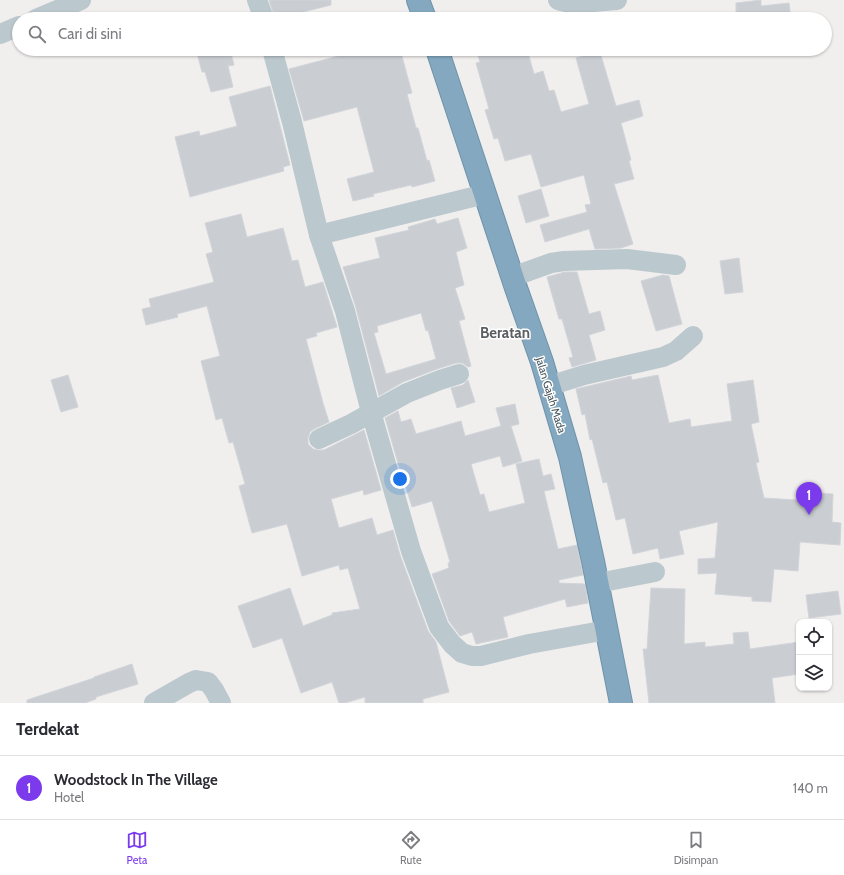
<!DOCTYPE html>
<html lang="id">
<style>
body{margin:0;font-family:Cabin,sans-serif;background:#f2f2f3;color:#2b2b33}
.controls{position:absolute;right:12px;bottom:12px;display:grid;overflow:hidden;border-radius:8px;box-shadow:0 1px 3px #0004}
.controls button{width:36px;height:36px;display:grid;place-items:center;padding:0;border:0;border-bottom:1px solid #e1e1e2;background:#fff;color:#2b2b33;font:20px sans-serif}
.you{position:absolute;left:400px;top:479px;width:14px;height:14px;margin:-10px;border:3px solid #fff;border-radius:50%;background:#1a73e8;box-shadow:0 0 0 6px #1a73e833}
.badge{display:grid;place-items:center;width:26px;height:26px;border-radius:50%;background:#7c3aed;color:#fff;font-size:13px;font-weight:700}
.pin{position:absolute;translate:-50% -33px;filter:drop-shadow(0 1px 2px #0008)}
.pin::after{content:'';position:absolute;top:21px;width:14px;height:12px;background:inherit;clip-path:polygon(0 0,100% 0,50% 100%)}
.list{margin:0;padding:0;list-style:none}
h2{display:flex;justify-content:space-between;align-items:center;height:52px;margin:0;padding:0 16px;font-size:17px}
h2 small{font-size:13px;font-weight:400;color:#7c7c81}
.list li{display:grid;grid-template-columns:26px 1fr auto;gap:12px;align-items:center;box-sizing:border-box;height:64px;padding:0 16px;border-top:1px solid #e1e1e2}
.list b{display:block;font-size:15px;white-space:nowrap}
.list p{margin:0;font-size:13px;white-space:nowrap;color:#7c7c81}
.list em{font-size:13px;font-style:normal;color:#7c7c81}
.icon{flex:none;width:22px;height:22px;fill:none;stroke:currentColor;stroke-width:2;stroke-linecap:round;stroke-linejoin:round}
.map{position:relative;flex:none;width:844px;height:703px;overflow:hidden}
.search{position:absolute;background:#fff;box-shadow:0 1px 3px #0004;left:12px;right:12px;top:12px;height:44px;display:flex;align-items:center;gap:10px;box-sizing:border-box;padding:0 14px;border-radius:22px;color:#7c7c81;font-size:15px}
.sheet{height:116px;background:#fff}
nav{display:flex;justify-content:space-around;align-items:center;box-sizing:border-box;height:56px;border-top:1px solid #e1e1e2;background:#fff;font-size:11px;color:#7c7c81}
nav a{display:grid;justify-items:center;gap:2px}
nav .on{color:#7c3aed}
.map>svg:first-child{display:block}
.building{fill:#caced3;stroke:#d1d5da;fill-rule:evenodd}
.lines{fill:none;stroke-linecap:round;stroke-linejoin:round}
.highway-casing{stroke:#6e93ab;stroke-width:24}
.minor{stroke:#bbc8ce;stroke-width:20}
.highway{stroke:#83a8bf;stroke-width:22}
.labels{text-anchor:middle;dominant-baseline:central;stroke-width:3;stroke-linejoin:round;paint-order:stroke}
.street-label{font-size:11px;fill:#45545c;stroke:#fff}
.district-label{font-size:15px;font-weight:bold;fill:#5a5f63;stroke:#fff}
</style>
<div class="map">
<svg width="844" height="703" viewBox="0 0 844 703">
<rect width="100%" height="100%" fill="#f1eeee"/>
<g class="building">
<polygon points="269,0 331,0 331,5 275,19"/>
<polygon points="761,0 761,6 789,3 791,19 736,19 736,3"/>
<polygon points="196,49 230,49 234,65 228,66 233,87 211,92 205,72 202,72"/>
<polygon points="365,49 400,49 412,93 407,94 416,128 418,128 427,161 429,160 435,181 412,187 411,185 373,194 374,196 353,201 347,179 374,172 357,107 304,121 289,69"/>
<polygon points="476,49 527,49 534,74 543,71 549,91 554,90 561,112 589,104 576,58 600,52 616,106 639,100 643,116 621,123 631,160 629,161 634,179 614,184 633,244 621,248 595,249 589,229 545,242 540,225 587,212 585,205 591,204 584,175 541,187 531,154 505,161 498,138 494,139 485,110 489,109 476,63 480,62"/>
<polygon points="270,86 290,165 283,167 284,171 190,197 175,137 199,131 200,136 237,126 229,97"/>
<polygon points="541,189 549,216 526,223 518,196"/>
<polygon points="241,214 247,237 283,228 292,261 298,260 305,287 323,282 337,327 316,333 317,336 306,339 323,403 329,422 314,429 310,432 308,438 308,444 313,449 318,450 324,450 364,430 381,490 364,495 363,490 331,499 339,528 372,518 377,535 393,530 400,555 428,631 436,642 449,692 423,699 423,703 365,703 365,697 345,703 339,703 332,682 301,693 282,638 253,648 238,606 290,588 303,626 332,615 332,613 360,609 348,568 340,570 339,565 302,576 287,524 252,533 239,486 245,484 233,442 229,443 222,418 216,420 201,361 220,356 207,306 177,314 178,317 146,325 142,309 151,307 149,299 214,282 206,254 213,252 205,223"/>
<path d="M458 218 467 248 456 252 464 285 455 288 465 319 459 321 471 366 468 367 462 363H456L437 369 403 382 379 396 356 308 343 267 380 258 375 238 409 230 408 227 435 219 437 224ZM421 313 426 331 428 330 436 359 386 374 374 333 378 332 377 326Z"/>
<polygon points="739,258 743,292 725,294 720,261"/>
<polygon points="565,272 577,272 589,314 600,311 605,330 589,335 596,360 572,367 569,358 573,357 562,319 559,319 547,277"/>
<polygon points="663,275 669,276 682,324 656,331 641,281"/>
<polygon points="68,375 78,407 61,412 51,380"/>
<polygon points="658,375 669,423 690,419 691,427 732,421 727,384 753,380 759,422 751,424 759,462 756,463 764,498 812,501 813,493 833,494 832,522 841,523 840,545 800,542 798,571 774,569 771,602 752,601 752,597 715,594 717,573 698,574 698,559 715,558 718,522 679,531 684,554 660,559 658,548 633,554 625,518 616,520 607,482 603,483 592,439 590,440 585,414 582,415 576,389 631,376 632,380"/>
<polygon points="468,380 475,402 457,408 451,388 463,385"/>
<polygon points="515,404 519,424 511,426 522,461 503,467 500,456 471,464 480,495 484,494 489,512 525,503 516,464 539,459 543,476 551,474 555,489 544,491 558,549 577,545 583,575 559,580 559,583 585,584 588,603 567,607 565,599 503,617 508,637 476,644 472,632 460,636 449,621 432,574 449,568 448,563 450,562 432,501 412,507 405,484 404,484 385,418 398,411 401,422 411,419 416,434 461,421 465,436 501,426 496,408"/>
<polygon points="651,588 685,589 684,644 705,642 705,647 734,644 733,633 748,632 750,649 799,642 799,674 772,678 775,703 649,703 643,649 647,649"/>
<polygon points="838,591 841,614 809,618 806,595"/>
<polygon points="132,664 138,684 96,697 96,699 85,703 27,703 27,700 94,678 94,677"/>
</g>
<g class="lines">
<g class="highway-casing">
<g id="highway">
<polyline points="418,0 425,19"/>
<polyline points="437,49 516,288 542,362 570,457 593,561 621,703"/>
</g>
</g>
<g class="minor">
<polyline points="257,0 264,19"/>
<path d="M558 0C569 6 603 1 617 0"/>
<polyline points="36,19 81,0"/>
<polyline points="0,34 19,26"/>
<polyline points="272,49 292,122 319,235 345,311 371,412 411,551 439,627 452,644 462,653 472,656 481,656 529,644 607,630"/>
<polyline points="319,235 485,194"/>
<polyline points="512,277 551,263 564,261 627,259 676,265"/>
<polyline points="549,386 584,375 663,357 676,351 693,336"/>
<polyline points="319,439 351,424 407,393 440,380 459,374"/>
<polyline points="598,583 655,572"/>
<polyline points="154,703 189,683 196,680 208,682 214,690 221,703"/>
</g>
<use href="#highway" class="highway"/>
</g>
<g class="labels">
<g class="street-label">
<text transform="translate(551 395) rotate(73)">Jalan Gajah Mada</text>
</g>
<g class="district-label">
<text x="505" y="333">Beratan</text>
</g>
</g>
</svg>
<div class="controls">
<button><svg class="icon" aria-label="locate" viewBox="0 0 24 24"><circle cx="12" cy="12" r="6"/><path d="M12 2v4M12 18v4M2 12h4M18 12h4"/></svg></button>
<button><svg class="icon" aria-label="layers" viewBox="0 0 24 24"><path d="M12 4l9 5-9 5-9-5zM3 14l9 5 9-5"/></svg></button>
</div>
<div class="you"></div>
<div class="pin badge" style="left:809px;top:515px">1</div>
<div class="search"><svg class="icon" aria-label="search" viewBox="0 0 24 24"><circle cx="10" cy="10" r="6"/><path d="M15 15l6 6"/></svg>Cari di sini</div>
</div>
<section class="sheet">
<h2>Terdekat<small></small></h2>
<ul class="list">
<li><span class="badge">1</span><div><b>Woodstock In The Village</b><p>Hotel</p></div><em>140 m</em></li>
</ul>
</section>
<nav>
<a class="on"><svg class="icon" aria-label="map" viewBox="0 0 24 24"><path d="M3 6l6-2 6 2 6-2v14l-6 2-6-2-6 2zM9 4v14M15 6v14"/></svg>Peta</a>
<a><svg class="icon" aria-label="directions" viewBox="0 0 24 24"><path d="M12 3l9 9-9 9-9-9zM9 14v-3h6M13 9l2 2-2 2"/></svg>Rute</a>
<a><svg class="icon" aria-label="saved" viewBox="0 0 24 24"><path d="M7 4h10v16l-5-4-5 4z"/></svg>Disimpan</a>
</nav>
